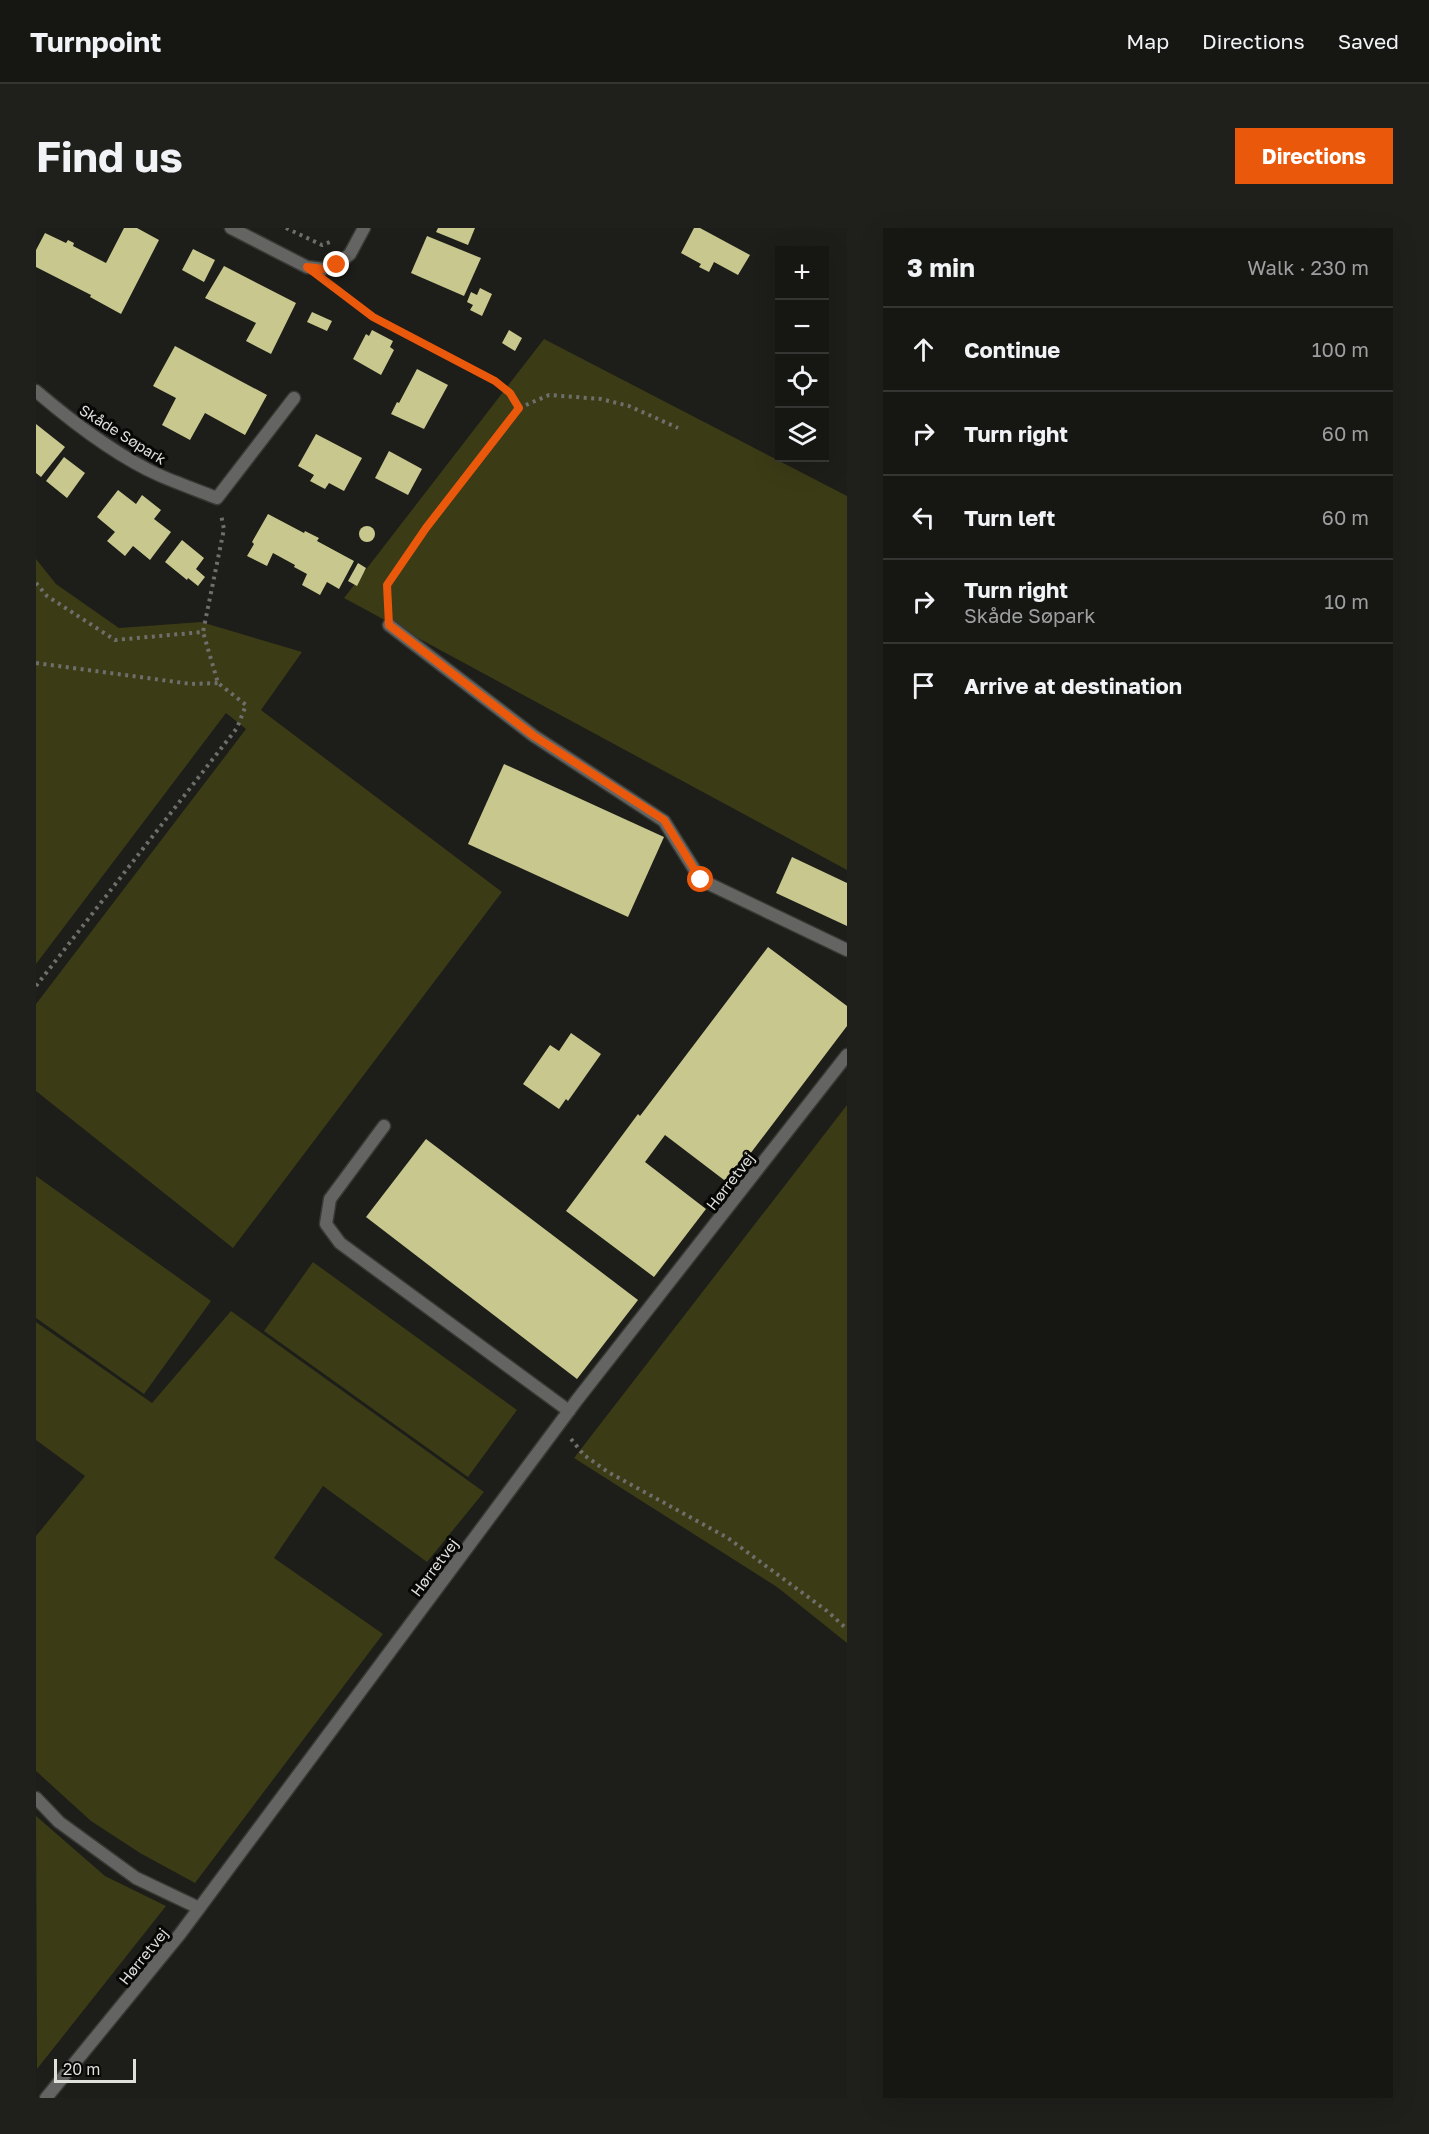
<!DOCTYPE html>
<meta charset="utf-8">
<style>
body{margin:0;font-family:"Golos Text",sans-serif;background:#1f1f1c;color:#f1f3f6}
.controls{position:absolute;right:18px;top:18px;display:grid;overflow:hidden;border-radius:0px;box-shadow:0 6px 24px #0002}
.controls button{width:54px;height:54px;display:grid;place-items:center;padding:0;border:0;border-bottom:2px solid #353533;background:#161613;color:#f1f3f6;font:30px sans-serif}
.scale{position:absolute;left:18px;bottom:15px;width:82px;box-sizing:border-box;padding-left:6px;border:3px solid #dfdfdc;border-top:0;font-size:16px;line-height:21px;white-space:nowrap;color:#dfdfdc;-webkit-text-stroke:4px #070706;paint-order:stroke}
.stop{position:absolute;width:18px;height:18px;margin:-14px;border:4px solid #ea580c;border-radius:50%;background:#fff}
.stop.end{background:#ea580c;border-color:#fff;box-shadow:0 2px 6px #0008}
.list{margin:0;padding:0;list-style:none}
h2{display:flex;justify-content:space-between;align-items:center;height:78px;margin:0;padding:0 24px;font-size:26px}
h2 small{font-size:20px;font-weight:400;color:#9e9fa0}
.list li{display:grid;grid-template-columns:39px 1fr auto;gap:18px;align-items:center;box-sizing:border-box;height:84px;padding:0 24px;border-top:2px solid #353533}
.list b{display:block;font-size:22px;white-space:nowrap}
.list p{margin:0;font-size:20px;white-space:nowrap;color:#9e9fa0}
.list em{font-size:20px;font-style:normal;color:#9e9fa0}
.icon{flex:none;width:33px;height:33px;fill:none;stroke:currentColor;stroke-width:2;stroke-linecap:round;stroke-linejoin:round}
.map{position:relative;flex:none;width:811px;height:1870px;overflow:hidden;border-radius:0px}
header{display:flex;align-items:center;gap:36px;box-sizing:border-box;height:84px;padding:0 30px;background:#161613;border-bottom:2px solid #353533}
header strong{font-size:28px}
nav{display:flex;gap:33px;margin-inline-start:auto;font-size:21px}
.intro{display:flex;align-items:center;justify-content:space-between;box-sizing:border-box;height:144px;padding:0 36px}
h1{margin:0;font-size:42px}
.button{padding:15px 27px;border-radius:0px;background:#ea580c;color:#fff;font-size:21px;font-weight:700}
main{display:flex;gap:36px;padding:0 36px}
aside{flex:1;background:#161613;border-radius:0px;box-shadow:0 6px 24px #0002}
.map>svg:first-child{display:block}
.green{fill:#3b3b16}
.building{fill:#c8c88e}
.lines{fill:none;stroke-linecap:round;stroke-linejoin:round}
.lane-casing{stroke:#383834;stroke-width:15}
.street-casing{stroke:#383834;stroke-width:15}
.path{stroke:#6e6e6b;stroke-width:4;stroke-dasharray:3 4.5;stroke-linecap:butt}
.lane{stroke:#646462;stroke-width:12}
.street{stroke:#646462;stroke-width:12}
.route{stroke:#ea580c;stroke-width:8}
.labels{text-anchor:middle;dominant-baseline:central;stroke-width:6;stroke-linejoin:round;paint-order:stroke}
.street-label{font-size:15px;fill:#dfdfdc;stroke:#070706}
</style>
<header>
<strong>Turnpoint</strong>
<nav><a>Map</a><a>Directions</a><a>Saved</a></nav>
</header>
<div class="intro"><h1>Find us</h1><a class="button">Directions</a></div>
<main>
<div class="map">
<svg width="811" height="1870" viewBox="0 0 811 1870">
<rect width="100%" height="100%" fill="#1d1d19"/>
<g class="green">
<polygon points="508,111 811,268 811,642 308,370"/>
<polygon points="0,331 20,356 83,400 165,394 266,424 225,482 466,664 197,1020 0,863 0,776 210,501 190,485 0,736"/>
<polygon points="811,877 811,1415 741,1359 538,1230"/>
<polygon points="0,948 175,1073 108,1166 0,1090"/>
<polygon points="277,1034 481,1182 432,1249 228,1103"/>
<polygon points="195,1083 448,1264 391,1334 287,1258 238,1330 347,1406 159,1655 104,1625 55,1593 0,1543 0,1308 49,1248 0,1212 0,1094 116,1175"/>
<polygon points="0,1588 69,1648 130,1678 1,1841"/>
</g>
<g class="building">
<polygon points="88,0 101,0 123,12 85,86 54,69 55,67 0,39 0,22 9,5 30,15 32,12 38,15 37,18 70,35"/>
<polygon points="402,0 439,0 432,17 400,4"/>
<polygon points="658,0 664,0 714,27 702,47 678,34 673,44 663,39 665,36 645,25"/>
<polygon points="391,8 445,30 428,68 375,45"/>
<polygon points="157,21 179,32 168,54 146,42"/>
<polygon points="188,38 260,75 235,126 210,113 220,95 169,70"/>
<polygon points="444,60 456,66 446,88 434,82 437,77 431,74 435,64 441,67"/>
<polygon points="276,84 296,93 291,103 271,94"/>
<polygon points="336,102 357,113 354,119 358,122 345,147 317,131 330,106 333,108"/>
<polygon points="473,102 486,110 479,123 466,115"/>
<polygon points="139,118 231,167 209,207 169,185 154,212 126,197 140,170 117,158"/>
<polygon points="381,141 412,157 388,201 355,186 361,174 363,175"/>
<polygon points="0,196 29,219 5,249 0,245"/>
<polygon points="280,206 326,230 308,263 293,255 289,261 274,253 278,247 262,238"/>
<polygon points="353,223 386,241 372,267 339,250"/>
<polygon points="28,229 49,245 31,270 10,253"/>
<polygon points="82,262 100,276 106,267 125,282 118,291 135,304 114,332 97,318 89,328 71,313 79,304 61,289"/>
<polygon points="232,286 268,305 269,303 283,310 281,313 318,333 303,361 291,354 284,367 266,357 271,346 258,339 259,337 237,325 231,338 211,328 218,316 216,314"/>
<circle cx="331" cy="306" r="8"/>
<polygon points="146,312 168,330 160,341 169,349 162,358 152,350 151,352 129,334"/>
<polygon points="322,335 330,340 321,358 312,353"/>
<polygon points="468,536 628,609 592,689 432,616"/>
<polygon points="756,629 811,655 811,698 740,665"/>
<polygon points="732,719 811,778 811,798 692,955 629,907 609,934 670,981 618,1049 530,983 602,886 604,888"/>
<polygon points="535,805 565,826 532,873 530,871 523,881 487,856 514,817 523,823"/>
<polygon points="390,911 602,1072 541,1151 330,989"/>
</g>
<g class="lines">
<g class="lane-casing">
<g id="lane">
<polyline points="353,397 498,508 628,593 665,652 811,722"/>
<polyline points="348,898 294,971 290,996 304,1015 533,1183"/>
<polyline points="0,1570 23,1594 100,1650 163,1680"/>
</g>
</g>
<g class="street-casing">
<g id="street">
<polyline points="195,0 271,39 287,41 301,37 314,26 328,0"/>
<path d="M0 163C35 193 84 230 125 248 144 256 163 263 181 270L258 170"/>
<polyline points="10,1870 144,1706 541,1172 811,827"/>
</g>
</g>
<g class="path">
<polyline points="250,0 286,17 297,13"/>
<polyline points="295,59 337,89 459,153 474,165 483,180 390,300 351,357 352,379"/>
<polyline points="483,180 513,167 565,171 593,178 642,200"/>
<polyline points="0,355 11,368 79,412 167,404 188,301 185,287"/>
<polyline points="0,435 155,456 182,455"/>
<polyline points="0,758 201,500 210,477 182,455 167,404"/>
<polyline points="535,1211 548,1227 572,1244 692,1310 791,1383 811,1401"/>
</g>
<use href="#lane" class="lane"/>
<use href="#street" class="street"/>
</g>
<g class="lines">
<polyline class="route" points="301,37 287,41 271,39 337,89 459,153 474,165 483,180 390,300 351,357 353,397 498,508 628,592 665,652"/>
</g>
<g class="labels">
<g class="street-label">
<text transform="translate(87 206) rotate(32)">Skåde Søpark</text>
<text transform="translate(694 953) rotate(-52)">Hørretvej</text>
<text transform="translate(398 1339) rotate(-53)">Hørretvej</text>
<text transform="translate(107 1728) rotate(-51)">Hørretvej</text>
</g>
</g>
</svg>
<div class="controls">
<button>+</button>
<button>−</button>
<button><svg class="icon" aria-label="locate" viewBox="0 0 24 24"><circle cx="12" cy="12" r="6"/><path d="M12 2v4M12 18v4M2 12h4M18 12h4"/></svg></button>
<button><svg class="icon" aria-label="layers" viewBox="0 0 24 24"><path d="M12 4l9 5-9 5-9-5zM3 14l9 5 9-5"/></svg></button>
</div>
<div class="scale">20 m</div>
<div class="stop" style="left:665px;top:652px"></div>
<div class="stop end" style="left:301px;top:37px"></div>
</div>
<aside>
<h2>3 min<small>Walk · 230 m</small></h2>
<ul class="list">
<li><svg class="icon" aria-label="ahead" viewBox="0 0 24 24"><path d="M12 20V5M6 11l6-6 6 6"/></svg><div><b>Continue</b></div><em>100 m</em></li>
<li><svg class="icon" aria-label="right" viewBox="0 0 24 24"><path d="M7 20v-9h11M14 6l5 5-5 5"/></svg><div><b>Turn right</b></div><em>60 m</em></li>
<li><svg class="icon" aria-label="left" viewBox="0 0 24 24"><path d="M17 20v-9H6M10 6l-5 5 5 5"/></svg><div><b>Turn left</b></div><em>60 m</em></li>
<li><svg class="icon" aria-label="right" viewBox="0 0 24 24"><path d="M7 20v-9h11M14 6l5 5-5 5"/></svg><div><b>Turn right</b><p>Skåde Søpark</p></div><em>10 m</em></li>
<li><svg class="icon" aria-label="arrive" viewBox="0 0 24 24"><path d="M6 21V4h12l-3 4 3 4H6"/></svg><div><b>Arrive at destination</b></div></li>
</ul>
</aside>
</main>
